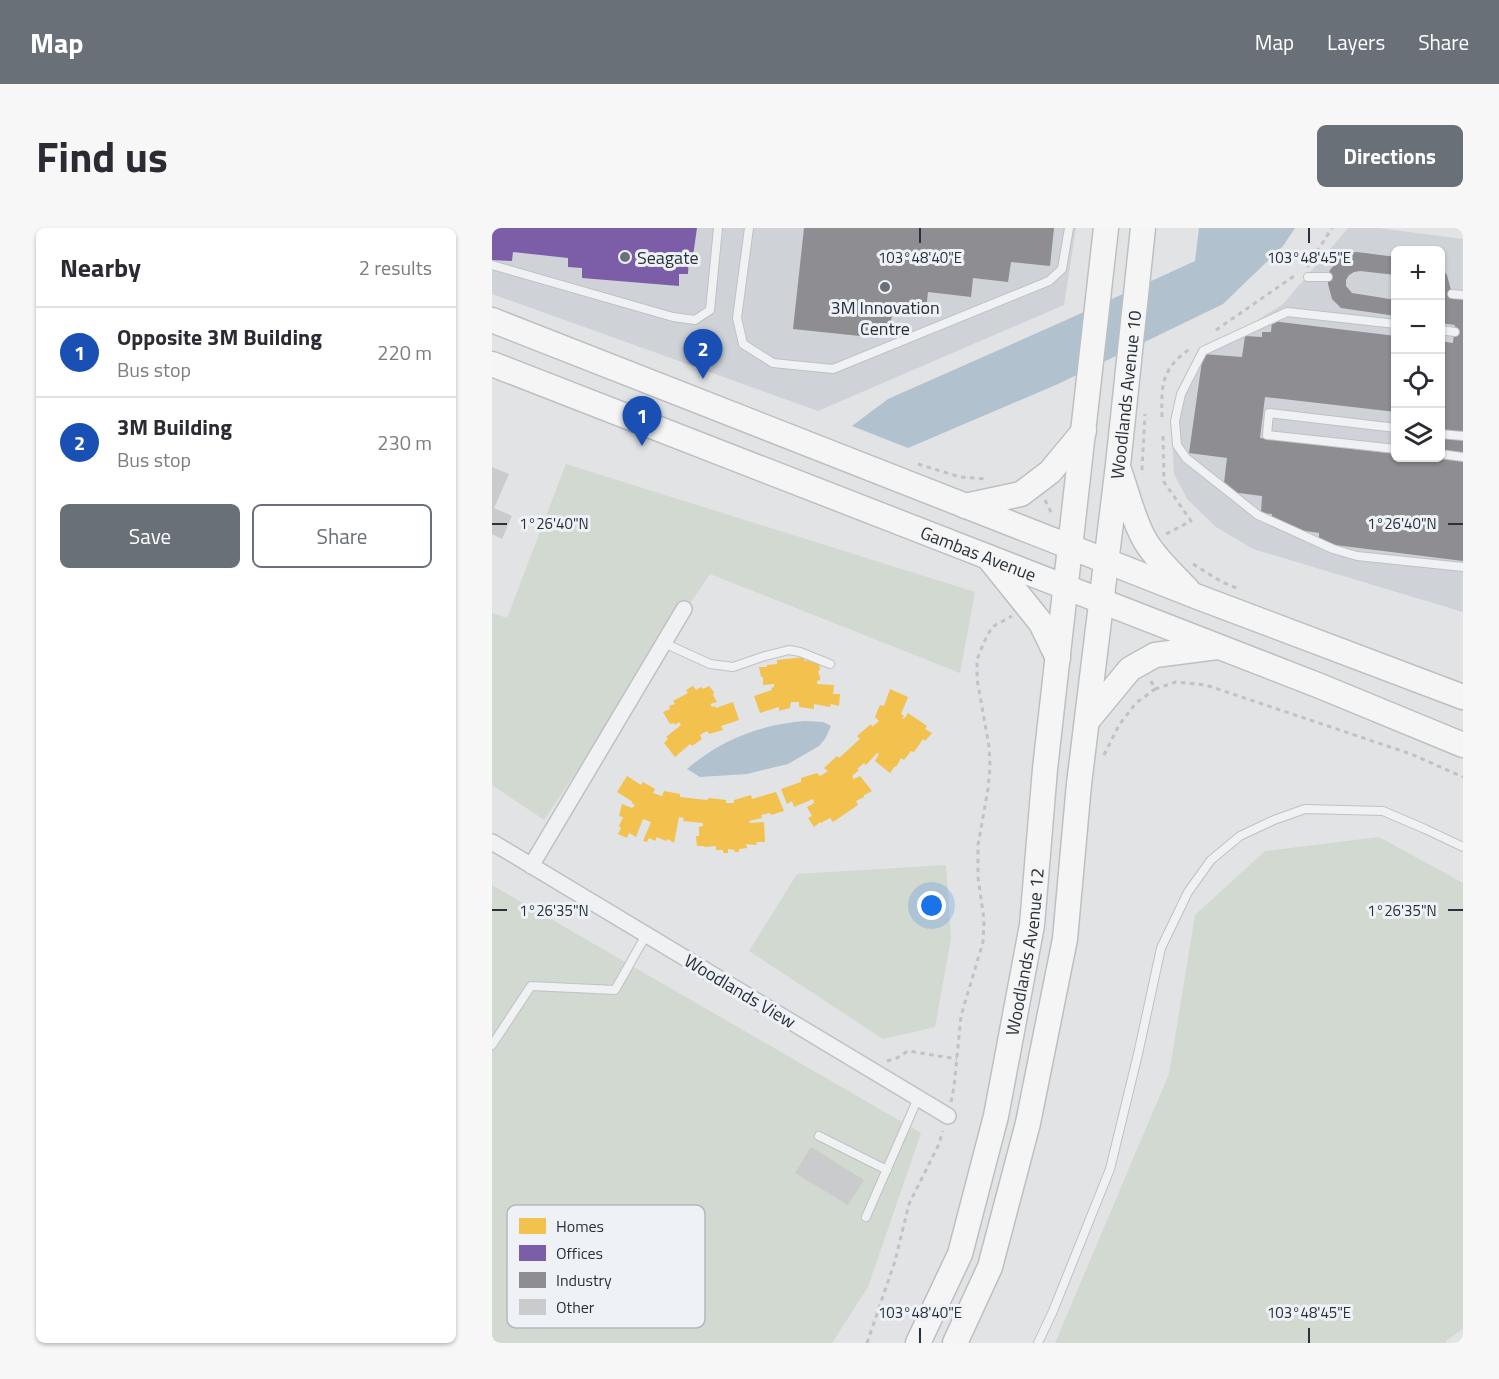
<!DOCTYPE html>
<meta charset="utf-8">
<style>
body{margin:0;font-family:"Titillium Web",sans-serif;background:#f7f7f7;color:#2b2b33}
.controls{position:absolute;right:18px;top:18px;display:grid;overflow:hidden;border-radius:9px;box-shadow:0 2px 4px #0004}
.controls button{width:54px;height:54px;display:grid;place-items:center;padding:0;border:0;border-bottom:2px solid #e1e1e2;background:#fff;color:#2b2b33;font:30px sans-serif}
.you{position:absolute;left:440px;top:678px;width:21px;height:21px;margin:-15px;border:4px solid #fff;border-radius:50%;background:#1a73e8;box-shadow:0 0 0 9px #1a73e833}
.badge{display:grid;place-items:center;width:39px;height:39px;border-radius:50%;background:#697077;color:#fff;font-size:20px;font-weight:700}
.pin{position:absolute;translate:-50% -50px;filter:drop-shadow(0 2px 3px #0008)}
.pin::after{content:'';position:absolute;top:32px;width:21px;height:18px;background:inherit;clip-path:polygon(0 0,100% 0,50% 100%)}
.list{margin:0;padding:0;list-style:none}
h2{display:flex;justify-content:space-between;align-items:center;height:78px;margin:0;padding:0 24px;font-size:26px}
h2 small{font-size:20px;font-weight:400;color:#7c7c81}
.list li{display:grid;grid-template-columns:39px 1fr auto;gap:18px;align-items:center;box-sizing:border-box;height:90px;padding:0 24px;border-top:2px solid #e1e1e2}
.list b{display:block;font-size:22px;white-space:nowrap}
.list p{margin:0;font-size:20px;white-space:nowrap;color:#7c7c81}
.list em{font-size:20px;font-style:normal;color:#7c7c81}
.actions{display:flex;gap:12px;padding:18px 24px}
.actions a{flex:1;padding:14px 0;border:2px solid #697077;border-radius:9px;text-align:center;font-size:21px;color:#697077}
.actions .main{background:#697077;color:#fff}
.icon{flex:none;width:33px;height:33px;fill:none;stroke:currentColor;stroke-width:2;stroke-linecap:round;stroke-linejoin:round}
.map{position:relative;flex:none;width:971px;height:1115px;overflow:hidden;border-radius:9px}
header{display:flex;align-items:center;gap:36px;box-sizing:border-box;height:84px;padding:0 30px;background:#697077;color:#fff}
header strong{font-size:28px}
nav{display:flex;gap:33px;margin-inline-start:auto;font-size:21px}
.intro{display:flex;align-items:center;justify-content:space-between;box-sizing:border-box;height:144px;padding:0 36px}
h1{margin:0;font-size:42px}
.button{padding:15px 27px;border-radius:9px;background:#697077;color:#fff;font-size:21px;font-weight:700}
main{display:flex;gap:36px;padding:0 36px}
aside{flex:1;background:#fff;border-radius:9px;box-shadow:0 2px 4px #0004}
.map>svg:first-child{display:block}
.built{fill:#cfd3d8;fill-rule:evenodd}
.green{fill:#d2d9d1}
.water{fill:#b1c1ce}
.homes{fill:#f2c14e}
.offices{fill:#7b5ea7}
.industry{fill:#8d8d92}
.building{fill:#c9cbcd}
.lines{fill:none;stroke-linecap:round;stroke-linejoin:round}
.service-casing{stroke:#bfc1c3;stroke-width:10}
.minor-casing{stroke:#bfc1c3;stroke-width:18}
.primary-casing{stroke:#bdc0c2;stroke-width:27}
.path{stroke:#c1c2c5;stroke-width:3;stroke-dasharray:4.5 4.5;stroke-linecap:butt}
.service{stroke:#eff1f2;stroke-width:8}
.minor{stroke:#eff1f2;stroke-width:15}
.primary{stroke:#f5f5f5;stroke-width:24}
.ticks{fill:none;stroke:#29323c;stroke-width:2}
.poi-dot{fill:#697077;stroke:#eef1f5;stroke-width:2}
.labels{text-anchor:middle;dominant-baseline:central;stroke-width:6;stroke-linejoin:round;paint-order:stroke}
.poi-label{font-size:18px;fill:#29323c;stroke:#eef1f5;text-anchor:start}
.street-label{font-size:18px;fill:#29323c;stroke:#eef1f5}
.key{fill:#eef1f5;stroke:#b3b8be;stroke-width:1.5}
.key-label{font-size:16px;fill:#29323c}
.ticks-label{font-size:15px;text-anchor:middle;fill:#29323c;stroke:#eef1f5;stroke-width:6;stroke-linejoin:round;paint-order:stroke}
</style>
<header>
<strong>Map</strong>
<nav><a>Map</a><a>Layers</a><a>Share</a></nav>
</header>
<div class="intro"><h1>Find us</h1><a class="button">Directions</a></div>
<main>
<aside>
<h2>Nearby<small>2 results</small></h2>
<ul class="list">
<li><span class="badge" style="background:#1a4fb4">1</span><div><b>Opposite 3M Building</b><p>Bus stop</p></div><em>220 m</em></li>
<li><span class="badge" style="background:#1a4fb4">2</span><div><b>3M Building</b><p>Bus stop</p></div><em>230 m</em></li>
</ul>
<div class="actions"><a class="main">Save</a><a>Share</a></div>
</aside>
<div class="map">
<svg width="971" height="1115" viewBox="0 0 971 1115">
<rect width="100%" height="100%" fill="#e1e3e5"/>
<g class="built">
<polygon points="0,0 584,0 572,77 326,183 0,66"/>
<path d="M856 0H886L971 11V384L761 321 724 299 695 271 682 246 679 193 685 166 713 126 791 76ZM904 22H948V230H904Z"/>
</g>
<g class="green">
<polygon points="74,236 483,364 468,445 218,346 52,592 0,557 0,385 15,390"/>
<polygon points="887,609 971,655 971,1101 955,1112 954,1115 563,1115 677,846 703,687 773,623"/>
<polygon points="454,637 459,711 443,799 391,811 257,723 305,646"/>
<polygon points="0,657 429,905 376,1059 340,1115 0,1115"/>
</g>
<g class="water">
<polygon points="707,0 803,0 791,18 731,76 566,156 416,220 360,198 396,171 572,93 703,33"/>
<path d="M313 493 331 494 339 498 333 511 327 518 296 536 255 546 208 549 195 541C228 512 270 496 313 493Z"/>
</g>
<g class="homes">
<polygon points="313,429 312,433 319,432 320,434 327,434 328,442 326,443 328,449 328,452 325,453 325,456 342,457 341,466 348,466 347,478 339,476 338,479 322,476 322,481 307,479 307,474 299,474 298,480 287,483 287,479 268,485 262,468 280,462 279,460 282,459 282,456 271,457 271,449 269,449 267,439 275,439 275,437 285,436 285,432"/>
<polygon points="201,458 204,462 209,459 211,461 217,458 222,464 221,467 225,474 218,476 220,479 223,478 224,480 241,474 247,492 229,498 231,502 217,506 215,503 208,507 210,511 200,518 198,516 183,529 172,515 176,511 174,509 189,497 187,494 183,497 182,495 178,496 171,484 178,481 177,478 183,476 181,473 196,465 194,462"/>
<polygon points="398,461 416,469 409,486 412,488 410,490 412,491 416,485 435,498 433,501 440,505 433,513 431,511 422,524 419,523 412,532 409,530 404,539 403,538 398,545 383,533 387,526 385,525 374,537 372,535 365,541 367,542 360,548 362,551 368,548 380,563 372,567 372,569 364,573 366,577 341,594 338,590 329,595 328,594 322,599 316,590 320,588 315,579 322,575 321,571 302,579 300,573 295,576 289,561 309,554 309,550 325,545 328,548 336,543 332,540 345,528 347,530 368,511 365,508 379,496 380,499 387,493 383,489 388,477 392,478"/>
<polygon points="135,548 149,557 151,554 163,561 161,565 170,568 172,563 188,566 188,569 215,572 217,570 234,572 234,575 242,575 242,572 259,567 260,571 284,564 292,583 279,587 278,585 269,587 270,590 257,593 258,595 272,594 273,614 264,614 265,617 254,616 255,620 247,621 247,624 242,624 243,622 236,621 236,625 231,625 231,622 224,622 224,618 213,619 212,618 205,618 204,608 207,608 207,599 211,598 211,595 191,593 192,590 187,589 182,615 176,611 174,613 165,609 163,613 157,610 155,614 151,613 159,594 151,591 144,609 137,605 135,610 126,606 129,600 127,598 131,589 127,588 130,576 140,580 143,577 139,575 141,574 125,564"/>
</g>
<polygon class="offices" points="0,0 205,0 201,28 197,28 196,46 187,46 187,58 90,50 90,40 76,39 76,30 21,24 20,33 0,32"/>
<g class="industry">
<polygon points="312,0 562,0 558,38 519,34 516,54 481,50 479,69 436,64 434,83 401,79 398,101 388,100 387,110 301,101"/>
<polygon points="865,24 904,29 904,47 868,43 862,44 857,47 854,52 854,58 860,65 904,72 904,88 849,80 840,71 836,56 836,49 838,42 848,30 855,25"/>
<polygon points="948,39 955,47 960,66 968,71 971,71 971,333 827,315 827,305 794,300 794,295 779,295 780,286 769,285 770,268 731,263 735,230 697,225 711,126 750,129 753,108 770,109 770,104 779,104 780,93 904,108 904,184 773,169 768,210 904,226 904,230 948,230 948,113 961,115 963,97 948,95"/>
</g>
<g class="building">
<polygon points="0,239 17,246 2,280 20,288 10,311 0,306"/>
<polygon points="319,919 372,952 356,977 303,945"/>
</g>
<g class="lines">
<g class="service-casing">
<g id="service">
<polyline points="257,0 245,90 251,116 281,135 341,141 557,53 570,41 577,0"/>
<polyline points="0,37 181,89 203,92 218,82 226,0"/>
<polyline points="816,49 836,49"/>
<polyline points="960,66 971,67"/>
<polyline points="904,96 795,84 711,123 689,166 683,193 685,217 694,230 766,287 841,321 865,328 971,339"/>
<polyline points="948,102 963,104"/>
<polyline points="904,200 777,185 775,207 904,221"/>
<polyline points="948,206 971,208"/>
<polyline points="948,226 971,229"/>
<polyline points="172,415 218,436 241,439 270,429 297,422 308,424 338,436"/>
<polyline points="0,817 39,758 123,762 154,707"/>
<polyline points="327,908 395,942"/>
<polyline points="374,989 426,870"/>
<polyline points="546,1115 561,1083 618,941 646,826 669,720 696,664 719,632 748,608 782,592 813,581 891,583 933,601 971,619"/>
</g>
</g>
<g class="minor-casing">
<g id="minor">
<polyline points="0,614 456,888"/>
<polyline points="39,638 192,381"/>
</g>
</g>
<g class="primary-casing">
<g id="primary">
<polyline points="0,92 706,369 971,469"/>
<path id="s1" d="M0 136 828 458 971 517"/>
<path d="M627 242C635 264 642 295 654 314 665 332 681 346 695 361"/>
<polyline points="473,278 529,266 558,244 592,203"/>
<polyline points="496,329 549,395 566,430"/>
<polyline points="595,493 638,441 663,427 725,419"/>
<path id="s2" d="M426 1115 468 1026 504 888 540 697 553 541 614 0"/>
<path id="s3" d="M463 1115 498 1039 536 895 573 711 587 556 626 237 651 0"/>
</g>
</g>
<g class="path">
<polyline points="815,39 840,0"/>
<polyline points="724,102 805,46"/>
<path d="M670 189C669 156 670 140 699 120"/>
<polyline points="671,208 672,254 699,293 674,306"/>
<polyline points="426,236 468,249 495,251"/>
<polyline points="650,242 653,186"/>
<polyline points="553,272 561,288"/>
<polyline points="701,336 730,354 747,361"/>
<polyline points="659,453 663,461 684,454 714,457 919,526 971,549"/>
<polyline points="612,527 627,497 644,475 663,461"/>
<polyline points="395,833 405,830 416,823 465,831"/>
<polyline points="459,874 462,859 469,788 491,714 492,692 486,649 486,617 496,561 498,539 497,518 485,451 485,432 492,414 500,399 520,388"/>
<polyline points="375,1115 403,1033 417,976 446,918 451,903"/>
</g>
<use href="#service" class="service"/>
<use href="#minor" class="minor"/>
<use href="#primary" class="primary"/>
</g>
<path class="ticks" d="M428 0V15M817 0V15M0 296H15M956 296H971M0 682H15M956 682H971M428 1100V1115M817 1100V1115"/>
<g class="poi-dot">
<circle cx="133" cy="29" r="6"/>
<circle cx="393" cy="59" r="6"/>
</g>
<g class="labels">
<g class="poi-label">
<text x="145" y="29">Seagate</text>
<text x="393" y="79" text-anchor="middle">3M Innovation<tspan x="393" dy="21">Centre</tspan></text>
</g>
<g class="street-label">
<text stroke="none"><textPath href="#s3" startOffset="968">Woodlands Avenue 10</textPath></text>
<text stroke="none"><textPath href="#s1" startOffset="522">Gambas Avenue</textPath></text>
<text stroke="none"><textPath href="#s2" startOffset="408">Woodlands Avenue 12</textPath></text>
<text transform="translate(248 763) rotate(31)">Woodlands View</text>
</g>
</g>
<rect x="15" y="977" width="198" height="123" rx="9" class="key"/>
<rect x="27" y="990" width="27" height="16" fill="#f2c14e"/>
<rect x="27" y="1017" width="27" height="16" fill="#7b5ea7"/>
<rect x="27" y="1044" width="27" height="16" fill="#8d8d92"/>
<rect x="27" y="1071" width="27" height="16" fill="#c9cbcd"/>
<g class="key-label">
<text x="64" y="1004">Homes</text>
<text x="64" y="1031">Offices</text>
<text x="64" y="1058">Industry</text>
<text x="64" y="1085">Other</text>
</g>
<g class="ticks-label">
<text x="428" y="35">103°48'40"E</text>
<text x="817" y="35">103°48'45"E</text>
<text x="62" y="301">1°26'40"N</text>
<text x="910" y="301">1°26'40"N</text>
<text x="62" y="688">1°26'35"N</text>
<text x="910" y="688">1°26'35"N</text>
<text x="428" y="1090">103°48'40"E</text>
<text x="817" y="1090">103°48'45"E</text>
</g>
</svg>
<div class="controls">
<button>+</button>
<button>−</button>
<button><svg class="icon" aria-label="locate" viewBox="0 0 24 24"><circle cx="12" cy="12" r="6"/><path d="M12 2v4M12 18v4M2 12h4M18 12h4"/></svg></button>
<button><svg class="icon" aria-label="layers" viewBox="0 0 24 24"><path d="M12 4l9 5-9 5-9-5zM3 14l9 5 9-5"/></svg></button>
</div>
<div class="you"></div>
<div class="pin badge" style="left:150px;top:218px;background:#1a4fb4">1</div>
<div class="pin badge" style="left:211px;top:151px;background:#1a4fb4">2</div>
</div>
</main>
